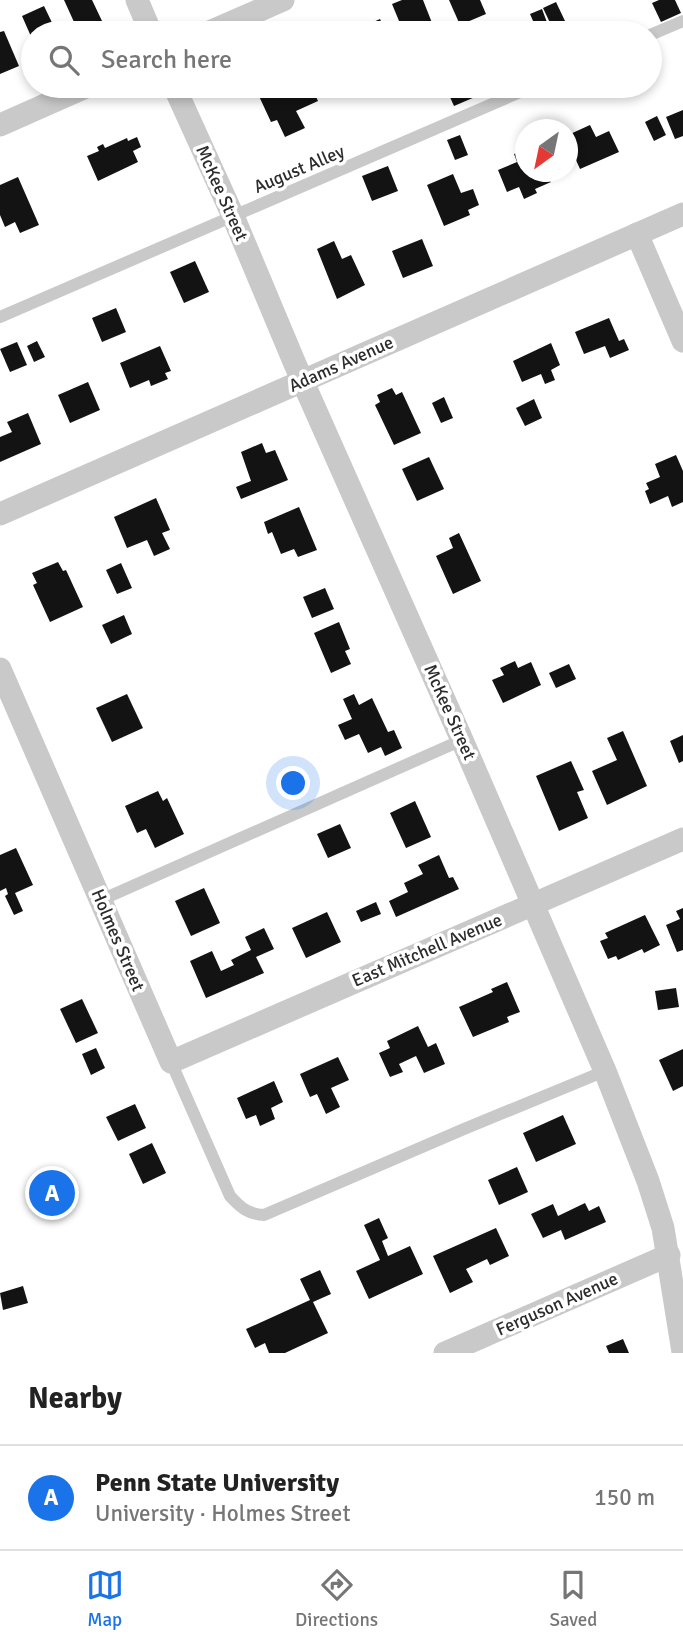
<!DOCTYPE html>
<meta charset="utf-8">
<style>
body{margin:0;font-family:Signika,sans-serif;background:#f6f6f6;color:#222}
.compass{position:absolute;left:515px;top:119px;width:63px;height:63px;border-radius:50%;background:#fff;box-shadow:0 4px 10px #0003;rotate:213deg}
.you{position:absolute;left:294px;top:784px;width:24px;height:24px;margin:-18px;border:5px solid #fff;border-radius:50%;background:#1a73e8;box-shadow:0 0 0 10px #1a73e833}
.badge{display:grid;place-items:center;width:46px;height:46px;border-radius:50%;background:#1a73e8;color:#fff;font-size:23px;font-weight:700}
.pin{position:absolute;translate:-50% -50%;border:4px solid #fff;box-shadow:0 2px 7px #0006}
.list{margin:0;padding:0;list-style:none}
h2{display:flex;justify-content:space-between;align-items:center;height:91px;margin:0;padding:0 28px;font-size:30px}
h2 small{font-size:23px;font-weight:400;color:#767676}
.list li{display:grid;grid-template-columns:46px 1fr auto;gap:21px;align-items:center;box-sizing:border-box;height:105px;padding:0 28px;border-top:2px solid #e0e0e0}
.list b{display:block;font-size:26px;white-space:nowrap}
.list p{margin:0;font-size:23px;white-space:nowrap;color:#767676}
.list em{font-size:23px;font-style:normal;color:#767676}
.icon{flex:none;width:38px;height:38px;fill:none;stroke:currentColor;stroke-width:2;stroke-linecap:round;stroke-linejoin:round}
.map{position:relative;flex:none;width:683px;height:1353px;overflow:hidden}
.search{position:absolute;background:#fff;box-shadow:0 4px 10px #0003;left:21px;right:21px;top:21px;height:77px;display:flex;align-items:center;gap:18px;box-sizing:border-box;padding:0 24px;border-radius:38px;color:#767676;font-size:26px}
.sheet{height:196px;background:#fff}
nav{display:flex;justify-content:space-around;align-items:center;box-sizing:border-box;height:98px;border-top:2px solid #e0e0e0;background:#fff;font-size:19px;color:#767676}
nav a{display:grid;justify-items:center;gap:4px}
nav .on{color:#1a73e8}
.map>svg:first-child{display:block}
.building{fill:#131313}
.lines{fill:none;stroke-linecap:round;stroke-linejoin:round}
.service{stroke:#c9c9c9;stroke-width:12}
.minor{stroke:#c9c9c9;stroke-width:23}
.labels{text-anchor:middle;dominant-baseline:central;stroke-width:7;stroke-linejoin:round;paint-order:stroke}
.street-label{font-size:18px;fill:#2c2c2c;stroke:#fff}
</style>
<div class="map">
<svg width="683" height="1353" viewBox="0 0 683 1353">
<rect width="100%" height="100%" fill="#fff"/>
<g class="building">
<polygon points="64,0 92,0 103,23 79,33"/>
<polygon points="402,0 423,0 436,33 404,33 392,4"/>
<polygon points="449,0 480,0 486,14 460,25"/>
<polygon points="659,0 675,0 681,13 661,22 652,3"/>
<polygon points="556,2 565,21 552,27 543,8"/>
<polygon points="44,6 57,33 33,33 33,41 22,16"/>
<polygon points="542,9 548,25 537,30 530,14"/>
<polygon points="380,19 386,33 348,33"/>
<polygon points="4,31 19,66 0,74 0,32"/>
<polygon points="276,86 311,86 318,101 296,111 305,128 285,137 277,120 271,122 258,94"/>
<polygon points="445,86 470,86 475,97 454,106"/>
<polygon points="683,110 683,136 675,139 666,117"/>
<polygon points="657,116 666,135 654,141 645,122"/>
<polygon points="590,125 596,137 609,131 619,152 580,169 568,142 568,135"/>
<polygon points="460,135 468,155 455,160 447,140"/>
<polygon points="137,137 141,147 133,151 138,162 98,181 87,156 99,151 97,147 103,144 105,148 127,138 128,141"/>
<polygon points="526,149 526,172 547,172 551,182 535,189 537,193 524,199 519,187 507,192 498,170 517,162 514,154"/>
<polygon points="388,166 398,191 372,201 362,176"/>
<polygon points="453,174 461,193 473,189 479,205 468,210 470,215 444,226 427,185"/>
<polygon points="18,177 39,225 20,233 15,222 5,227 0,215 0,185"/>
<polygon points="422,239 433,266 403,278 392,251"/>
<polygon points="334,241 342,259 351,255 365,285 337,299 317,249"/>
<polygon points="195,261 209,292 184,303 170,272"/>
<polygon points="116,308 126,332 102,342 92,318"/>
<polygon points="609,318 619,341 624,339 629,350 610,358 605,346 584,354 575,332"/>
<polygon points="37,341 45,357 34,362 27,346"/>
<polygon points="17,342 27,365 10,372 0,349"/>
<polygon points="551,343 560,365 551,370 555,380 545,384 541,374 522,382 513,361"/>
<polygon points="160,346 171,371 165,373 168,379 151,386 149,380 130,388 120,363"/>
<polygon points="88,382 100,410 70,423 58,395"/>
<polygon points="392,388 396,395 402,392 421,433 394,445 375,405 380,402 377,395"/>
<polygon points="444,397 453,418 441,423 432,403"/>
<polygon points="534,399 542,418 525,426 516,408"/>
<polygon points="28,413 41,444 0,462 0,437 12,432 7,422"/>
<polygon points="262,443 266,453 275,450 288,480 241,499 236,487 251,481 241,452"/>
<polygon points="676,455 683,471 683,502 672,507 668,496 650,504 645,491 649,489 646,483 660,477 655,464"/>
<polygon points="429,457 444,489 417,501 402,469"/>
<polygon points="156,498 170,530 162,533 170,549 154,556 147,540 127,548 114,517"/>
<polygon points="299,507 317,550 298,557 294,549 281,554 272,532 268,534 264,522"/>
<polygon points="459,533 481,581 453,594 436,556 453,548 449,538"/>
<polygon points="58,562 63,571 66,570 83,607 50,622 33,585 37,583 32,573"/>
<polygon points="121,563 132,588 117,594 106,570"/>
<polygon points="325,588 334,609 312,618 303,597"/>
<polygon points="124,615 132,634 111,644 102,625"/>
<polygon points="339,622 350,649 345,651 351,664 331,673 314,633"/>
<polygon points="515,661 518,668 531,662 541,685 503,703 492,680 504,675 500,668"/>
<polygon points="569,664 576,679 556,688 549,673"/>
<polygon points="127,694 143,728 112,742 96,708"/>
<polygon points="354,694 359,705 372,698 388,732 394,730 402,748 385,756 381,747 368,753 359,734 345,740 338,725 352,719 343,699"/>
<polygon points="623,731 647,786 607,805 592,771 617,760 607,738"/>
<polygon points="683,735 683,761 679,763 670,741"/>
<polygon points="571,761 584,790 577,792 588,818 559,831 536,776"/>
<polygon points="158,791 163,801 167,798 184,834 155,848 146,829 137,833 125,806"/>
<polygon points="415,801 431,837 406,848 390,813"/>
<polygon points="340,824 351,848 328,858 317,834"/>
<polygon points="16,848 33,885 15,893 23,911 14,915 5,896 8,894 6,888 0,891 0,855"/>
<polygon points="439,855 449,878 453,877 459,889 396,917 389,901 408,892 404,883 423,874 418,865"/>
<polygon points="204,888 220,923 191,936 175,901"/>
<polygon points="376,902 381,914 361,922 356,911"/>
<polygon points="683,908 683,950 677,952 666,925 680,919 676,911"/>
<polygon points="327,912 341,942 306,958 292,928"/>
<polygon points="645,915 660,945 644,953 642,949 618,960 616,956 608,959 600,941 608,938 605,933"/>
<polygon points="264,928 274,949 256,957 264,973 206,998 190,961 212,951 221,971 234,965 231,960 251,950 245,937"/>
<polygon points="507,982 520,1012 507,1017 509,1022 473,1037 459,1007 493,992 491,989"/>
<polygon points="676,988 679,1007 658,1010 655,991"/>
<polygon points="82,999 98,1033 76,1043 60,1009"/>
<polygon points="418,1026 428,1047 436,1043 445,1064 424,1073 416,1056 399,1064 403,1072 390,1077 379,1053 390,1048 387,1041"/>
<polygon points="96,1048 105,1068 91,1075 82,1054"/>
<polygon points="683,1049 683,1086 673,1091 659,1060"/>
<polygon points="338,1057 349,1080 331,1088 340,1107 326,1114 317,1094 310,1097 300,1074"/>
<polygon points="274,1081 283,1102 271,1108 275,1119 260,1126 256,1115 246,1119 237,1098"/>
<polygon points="135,1104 146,1128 118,1141 106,1117"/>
<polygon points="563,1115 576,1144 536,1162 523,1133"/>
<polygon points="152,1143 166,1173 143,1184 129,1154"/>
<polygon points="517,1167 528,1192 499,1205 488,1180"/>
<polygon points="585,1203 589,1211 599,1206 606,1222 565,1240 561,1230 543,1238 531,1214 553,1204 558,1216"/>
<polygon points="379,1218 388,1238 382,1241 388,1256 410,1246 423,1274 369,1299 356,1271 380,1260 364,1225"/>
<polygon points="496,1228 509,1256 490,1265 487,1259 466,1269 473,1282 450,1293 433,1256"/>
<polygon points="320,1270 331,1294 313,1302 328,1333 285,1353 269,1353 265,1343 255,1348 246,1329 310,1300 300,1279"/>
<polygon points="23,1286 28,1303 3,1310 0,1293"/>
<polygon points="623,1339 629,1353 609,1353 606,1346"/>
</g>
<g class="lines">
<g class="service">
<polyline points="650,35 683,21"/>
<polyline points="0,317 534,86"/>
<polyline points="101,900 462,740"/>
<path d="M171 1062 230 1196C241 1208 248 1214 264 1215L464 1129 605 1071"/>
</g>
<g class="minor">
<polyline points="137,0 151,33"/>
<polyline points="207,33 283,0"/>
<polyline points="174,86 233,216 295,364 462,740 605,1071 648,1181 663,1228 683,1352"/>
<polyline points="0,125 88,86"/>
<polyline points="637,234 683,341"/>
<polyline points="0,514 683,214"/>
<polyline points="0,669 171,1062 683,839"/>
<polyline points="445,1353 669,1255"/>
</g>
</g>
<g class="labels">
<g class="street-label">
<text transform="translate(299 169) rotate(-23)">August Alley</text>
<text transform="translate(222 193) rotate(66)">McKee Street</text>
<text transform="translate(341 364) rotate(-24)">Adams Avenue</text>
<text transform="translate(450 712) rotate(66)">McKee Street</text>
<text transform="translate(118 940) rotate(67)">Holmes Street</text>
<text transform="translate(427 950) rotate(-23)">East Mitchell Avenue</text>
<text transform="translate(557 1304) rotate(-24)">Ferguson Avenue</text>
</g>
</g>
</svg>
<svg class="compass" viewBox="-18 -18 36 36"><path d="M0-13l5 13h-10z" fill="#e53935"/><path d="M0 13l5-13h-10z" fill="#767676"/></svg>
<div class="you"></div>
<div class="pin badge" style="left:52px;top:1193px">A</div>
<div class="search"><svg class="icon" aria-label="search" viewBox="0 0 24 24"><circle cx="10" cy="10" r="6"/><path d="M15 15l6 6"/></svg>Search here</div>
</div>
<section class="sheet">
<h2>Nearby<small></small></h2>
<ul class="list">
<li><span class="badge">A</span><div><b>Penn State University</b><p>University · Holmes Street</p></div><em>150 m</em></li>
</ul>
</section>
<nav>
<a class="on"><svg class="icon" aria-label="map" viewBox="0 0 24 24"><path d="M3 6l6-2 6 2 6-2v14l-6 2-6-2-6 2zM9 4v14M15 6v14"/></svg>Map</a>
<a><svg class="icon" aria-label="directions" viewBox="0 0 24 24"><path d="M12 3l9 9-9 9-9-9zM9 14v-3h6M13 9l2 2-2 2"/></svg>Directions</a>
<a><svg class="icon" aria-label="saved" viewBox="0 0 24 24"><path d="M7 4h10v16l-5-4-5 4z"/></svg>Saved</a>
</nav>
